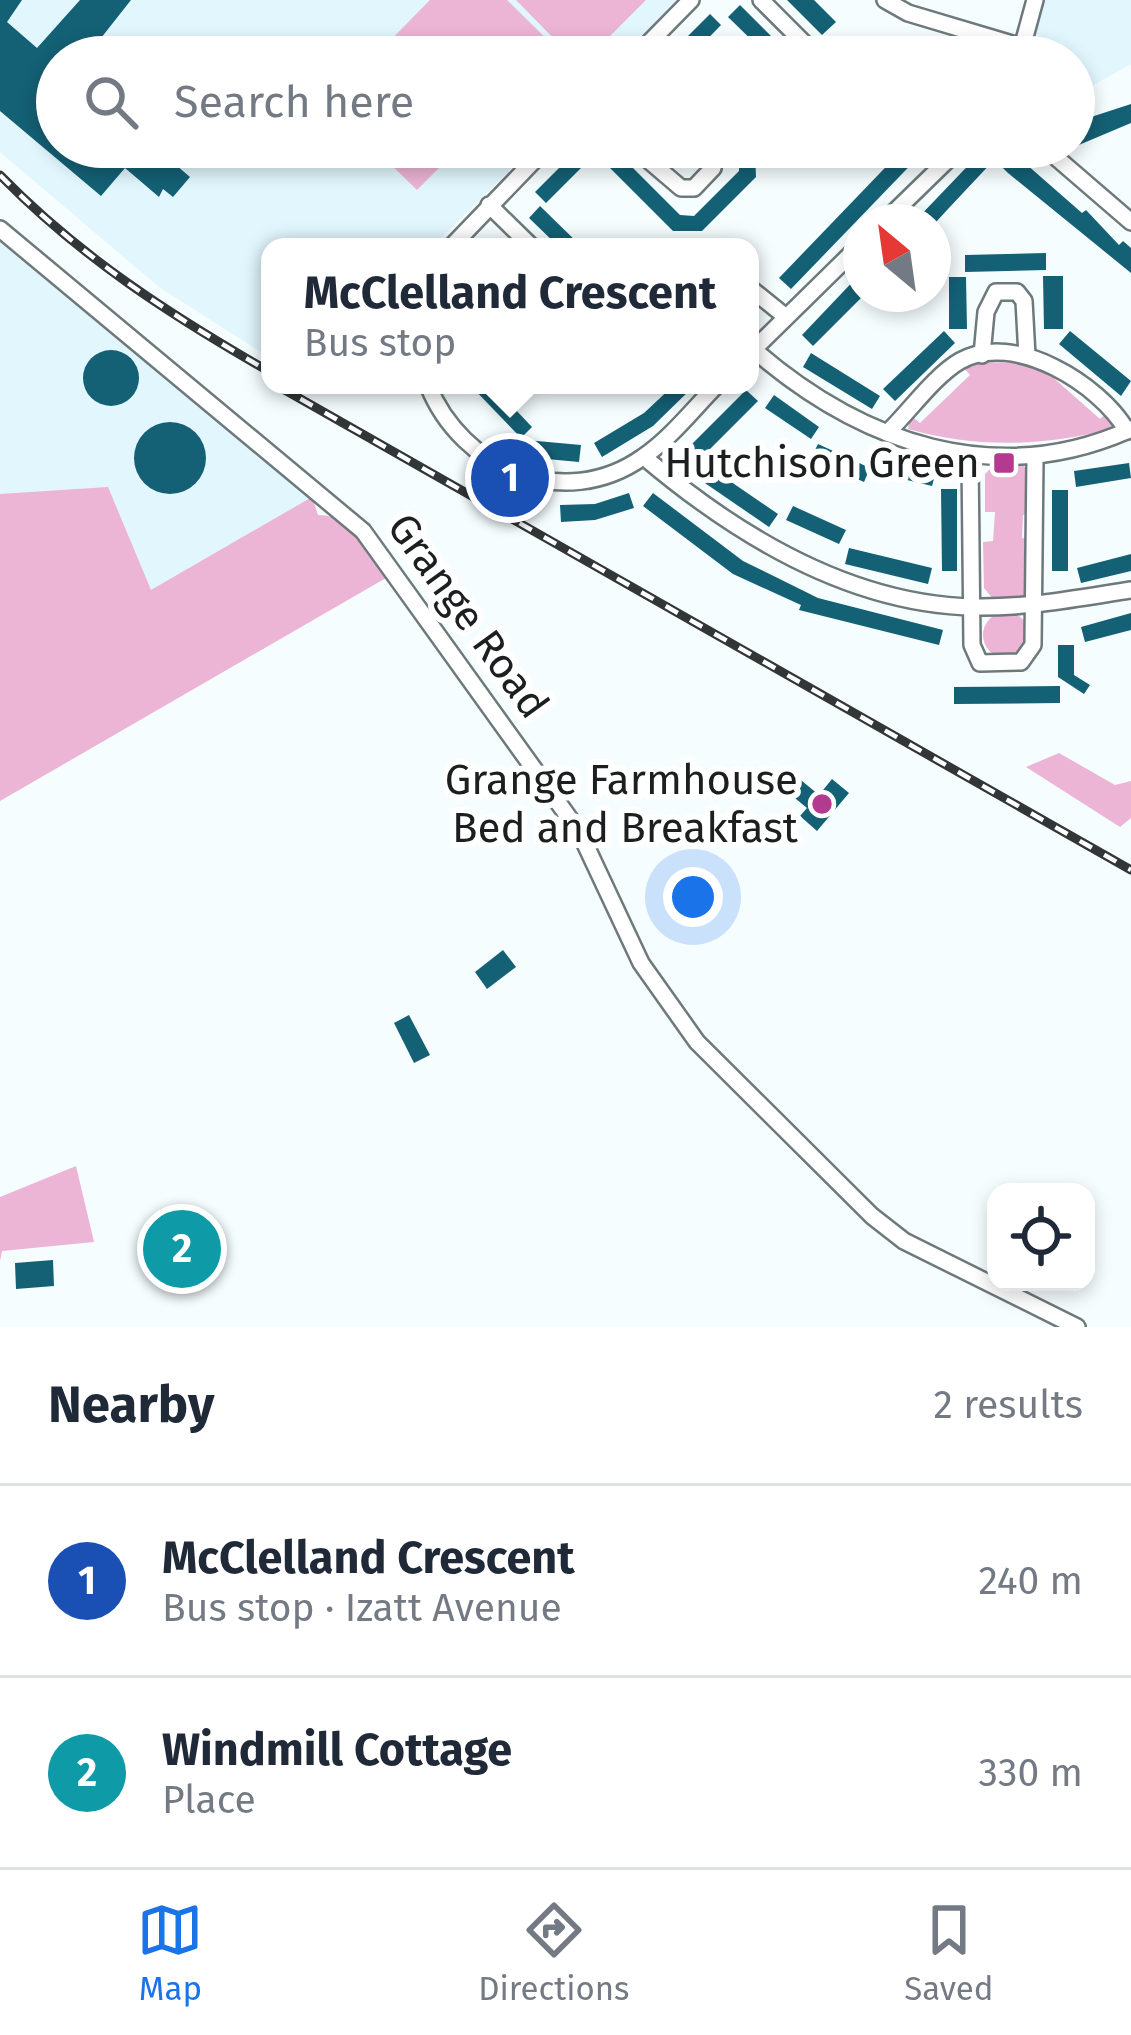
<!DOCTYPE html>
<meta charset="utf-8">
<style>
body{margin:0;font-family:"Fira Sans",sans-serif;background:#f6f6f7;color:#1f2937}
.controls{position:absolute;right:36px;bottom:36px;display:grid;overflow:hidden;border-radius:24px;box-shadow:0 6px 18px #0003}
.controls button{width:108px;height:108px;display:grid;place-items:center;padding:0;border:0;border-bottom:3px solid #e0e1e3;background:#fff;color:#1f2937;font:60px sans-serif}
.compass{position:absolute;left:843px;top:204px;width:108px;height:108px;border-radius:50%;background:#fff;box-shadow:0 6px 18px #0003;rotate:331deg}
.you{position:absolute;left:693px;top:897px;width:42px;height:42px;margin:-30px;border:9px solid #fff;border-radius:50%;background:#1a73e8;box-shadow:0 0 0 18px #1a73e833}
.badge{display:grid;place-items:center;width:78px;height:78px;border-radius:50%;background:#1a73e8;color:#fff;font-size:39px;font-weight:700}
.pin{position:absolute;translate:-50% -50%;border:6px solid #fff;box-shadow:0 3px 12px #0006}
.popup{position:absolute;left:261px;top:238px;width:498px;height:156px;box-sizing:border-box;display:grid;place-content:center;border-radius:24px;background:#fff;filter:drop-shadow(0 3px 9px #0005);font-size:39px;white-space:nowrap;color:#747a83}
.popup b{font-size:45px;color:#1f2937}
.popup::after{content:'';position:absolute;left:50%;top:100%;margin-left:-24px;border:24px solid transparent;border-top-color:#fff}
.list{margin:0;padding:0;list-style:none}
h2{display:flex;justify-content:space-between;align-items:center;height:156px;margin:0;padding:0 48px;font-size:51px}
h2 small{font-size:39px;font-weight:400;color:#747a83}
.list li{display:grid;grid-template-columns:78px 1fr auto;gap:36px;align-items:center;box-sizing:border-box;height:192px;padding:0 48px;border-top:3px solid #e0e1e3}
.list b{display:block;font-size:45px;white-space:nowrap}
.list p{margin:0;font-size:39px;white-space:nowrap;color:#747a83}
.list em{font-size:39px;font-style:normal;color:#747a83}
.icon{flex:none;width:66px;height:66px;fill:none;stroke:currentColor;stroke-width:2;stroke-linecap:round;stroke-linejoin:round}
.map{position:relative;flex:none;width:1131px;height:1327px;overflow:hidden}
.search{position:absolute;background:#fff;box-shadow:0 6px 18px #0003;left:36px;right:36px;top:36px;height:132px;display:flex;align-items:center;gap:30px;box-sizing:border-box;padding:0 42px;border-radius:66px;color:#747a83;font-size:45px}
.sheet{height:540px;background:#fff}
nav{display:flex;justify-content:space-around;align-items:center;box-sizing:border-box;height:168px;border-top:3px solid #e0e1e3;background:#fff;font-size:33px;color:#747a83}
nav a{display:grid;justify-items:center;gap:6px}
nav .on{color:#1a73e8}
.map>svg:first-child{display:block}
.built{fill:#e1f6fd}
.green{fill:#ecb4d5}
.building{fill:#146074}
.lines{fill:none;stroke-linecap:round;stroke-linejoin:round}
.minor-casing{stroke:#6e797c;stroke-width:20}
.minor{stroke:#fff;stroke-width:15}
.rail-casing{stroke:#323637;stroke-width:9}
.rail{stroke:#fff;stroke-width:4.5;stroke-dasharray:14;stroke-linecap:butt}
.poi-dot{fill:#b33a8e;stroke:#fff;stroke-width:4.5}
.labels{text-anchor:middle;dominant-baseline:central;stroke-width:12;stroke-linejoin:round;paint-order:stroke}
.poi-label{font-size:42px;fill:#1b1f20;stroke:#fff;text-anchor:end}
.street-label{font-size:42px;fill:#1b1f20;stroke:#fff}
</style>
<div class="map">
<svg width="1131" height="1327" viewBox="0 0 1131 1327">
<rect width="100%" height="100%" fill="#f5fdff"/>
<g class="built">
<polygon points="0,0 678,0 623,57 57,57 57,147 533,147 432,247 270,247 270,358 159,287 0,152"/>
<polygon points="1039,0 1131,0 1131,64 1074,96 1074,57 1027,57"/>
<polygon points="0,241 84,308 312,497 151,591 15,495 0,494"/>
</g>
<g class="green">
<polygon points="430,0 507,0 557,49 549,57 374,57"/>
<polygon points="516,0 646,0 589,57 572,57"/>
<polygon points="373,147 460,147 417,190"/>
<path d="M969 362 1046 363 1048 373 1100 419 1109 411 1116 428C1044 446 980 449 908 429L911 416 920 423 970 375 963 367Z"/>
<polygon points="1022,464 1031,475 1030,514 1023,515 1022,538 1029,539 1029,592 1020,599 993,599 984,588 983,542 993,541 995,512 985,512 985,474 993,466"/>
<path d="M108 487 151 590 312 497 318 515C352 514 369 553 386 578L0 801V494Z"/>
<circle cx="1006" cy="635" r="23"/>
<polygon points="1059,753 1115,785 1131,781 1131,818 1120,827 1026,767"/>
<polygon points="76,1166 94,1242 2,1251 0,1261 0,1197"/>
</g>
<g class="building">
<polygon points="0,0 22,0 7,22 37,48 80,0 131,0 86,57 57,57 57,147 155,147 190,177 173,197 163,189 159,197 125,168 101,196 0,111"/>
<polygon points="787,0 814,0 836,22 822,35"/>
<polygon points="740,5 792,57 769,57 728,17"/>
<polygon points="710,14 721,25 690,57 667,57"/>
<polygon points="1131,104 1131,123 1074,147 1074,129 1090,124 1088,118"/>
<polygon points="612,147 680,215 694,216 739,171 739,159 728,147 755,151 756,177 702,231 673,231 600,158"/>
<polygon points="905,147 928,147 791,289 779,278"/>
<polygon points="578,149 589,160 546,203 535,192"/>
<polygon points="983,150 994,160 948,209 936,222 914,222"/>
<polygon points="1011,151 1082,213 1086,210 1119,245 1123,241 1131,248 1131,273 1008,173 998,163"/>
<polygon points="540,206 582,247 559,247 529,218"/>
<polygon points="1046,253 1046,270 965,272 965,255"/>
<polygon points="861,273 861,298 813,346 802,335"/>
<polygon points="1043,276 1063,276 1063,329 1044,329"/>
<polygon points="949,277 966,277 967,329 949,329"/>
<polygon points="944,331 955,343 895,401 883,389"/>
<polygon points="1070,331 1131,381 1121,396 1059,344"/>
<circle cx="111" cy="378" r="28"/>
<polygon points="811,353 880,396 872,409 803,367"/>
<polygon points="470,385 492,385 532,427 521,438"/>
<polygon points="674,385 695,385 653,426 602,457 594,443 644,413"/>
<polygon points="746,390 758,401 700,459 688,448"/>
<polygon points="774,395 819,427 811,439 765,408"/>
<circle cx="170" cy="458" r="36"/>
<polygon points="526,440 581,445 579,462 525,457"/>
<polygon points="818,444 870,468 864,482 811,458"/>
<polygon points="882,457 936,471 932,486 878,473"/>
<polygon points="1129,463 1131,478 1076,487 1074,471"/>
<polygon points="708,466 778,514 769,527 699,479"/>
<polygon points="941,489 957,489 957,571 942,571"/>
<rect x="1052" y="490" width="16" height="81"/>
<polygon points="629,493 634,508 595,520 561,522 560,505 595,504"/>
<polygon points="653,493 743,561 818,598 943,630 939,645 799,610 801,605 733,574 643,506"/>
<polygon points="793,506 846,530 839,544 786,520"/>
<polygon points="849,548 932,568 928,584 845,564"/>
<polygon points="1131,554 1131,571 1081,583 1077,568"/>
<polygon points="1131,613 1131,630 1085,642 1081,627"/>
<polygon points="1058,645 1074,645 1074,675 1090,685 1084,694 1058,677"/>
<polygon points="1060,686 1060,703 954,704 954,687"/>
<polygon points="790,771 819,795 832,779 849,793 817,831 800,816 807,808 779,785"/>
<polygon points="503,950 516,967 487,989 475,972"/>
<polygon points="409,1015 430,1055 414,1063 394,1023"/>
<polygon points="53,1260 54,1286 16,1289 15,1263"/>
</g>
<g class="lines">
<g class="minor-casing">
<g id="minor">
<polyline points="761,0 818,57"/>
<polyline points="885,0 908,13 1022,47"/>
<polyline points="1020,55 1035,0"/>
<polyline points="635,57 691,0"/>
<polyline points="633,147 681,188 694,188 713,168 709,147"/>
<polyline points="1044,147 1131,222"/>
<polyline points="489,205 532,247"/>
<polyline points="884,222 961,147"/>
<polyline points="0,229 363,531 580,833 641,963 697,1042 872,1216 904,1241 1077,1327"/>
<polyline points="451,247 547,147"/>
<polyline points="750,288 786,317"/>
<path d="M753 349C861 443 995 490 1131 429"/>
<polyline points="750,353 861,244"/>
<polyline points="982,355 986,312 996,292 1017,292 1024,301 1027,356"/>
<path d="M428 385C461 469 564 513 643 457 670 439 694 408 717 385"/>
<path d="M887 433C909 412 934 376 960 361 1014 330 1101 385 1127 431"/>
<path d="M644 457C736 535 850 605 975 607 1028 608 1079 598 1131 590"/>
<polyline points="970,457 972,645 980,663 1021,662 1033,645 1035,459"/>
</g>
</g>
<use href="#minor" class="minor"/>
<g class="rail-casing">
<g id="rail">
<path d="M0 175C80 257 172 316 270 372"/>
<polyline points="276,385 1131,870"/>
</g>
</g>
<use href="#rail" class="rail"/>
</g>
<g class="poi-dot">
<rect x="992" y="451" width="24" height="24" rx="6"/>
<circle cx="822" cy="804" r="12"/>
</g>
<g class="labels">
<g class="poi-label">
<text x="980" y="463">Hutchison Green</text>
<text x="798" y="780">Grange Farmhouse<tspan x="798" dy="48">Bed and Breakfast</tspan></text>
</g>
<g class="street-label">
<text transform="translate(468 616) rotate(54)">Grange Road</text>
</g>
</g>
</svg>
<div class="controls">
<button><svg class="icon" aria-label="locate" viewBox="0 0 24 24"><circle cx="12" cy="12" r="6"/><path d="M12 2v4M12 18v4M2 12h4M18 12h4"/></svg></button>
</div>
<svg class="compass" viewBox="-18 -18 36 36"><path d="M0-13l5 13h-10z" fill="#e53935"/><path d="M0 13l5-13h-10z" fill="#747a83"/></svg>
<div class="you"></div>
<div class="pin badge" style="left:510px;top:478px;background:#1a4fb4">1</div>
<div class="popup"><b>McClelland Crescent</b>Bus stop</div>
<div class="pin badge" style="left:182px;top:1249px;background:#0f9aa8">2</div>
<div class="search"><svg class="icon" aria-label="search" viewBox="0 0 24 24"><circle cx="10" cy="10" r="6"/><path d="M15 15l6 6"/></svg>Search here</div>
</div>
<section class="sheet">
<h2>Nearby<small>2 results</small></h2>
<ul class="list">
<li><span class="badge" style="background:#1a4fb4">1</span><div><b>McClelland Crescent</b><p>Bus stop · Izatt Avenue</p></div><em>240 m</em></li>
<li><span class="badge" style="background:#0f9aa8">2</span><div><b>Windmill Cottage</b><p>Place</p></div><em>330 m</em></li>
</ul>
</section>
<nav>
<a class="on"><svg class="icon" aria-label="map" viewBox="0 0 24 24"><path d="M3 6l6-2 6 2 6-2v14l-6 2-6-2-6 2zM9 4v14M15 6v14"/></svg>Map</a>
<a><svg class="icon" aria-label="directions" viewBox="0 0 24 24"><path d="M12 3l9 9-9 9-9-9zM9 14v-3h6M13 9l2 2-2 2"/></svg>Directions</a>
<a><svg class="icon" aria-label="saved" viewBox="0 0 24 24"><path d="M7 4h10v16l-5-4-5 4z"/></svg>Saved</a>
</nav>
